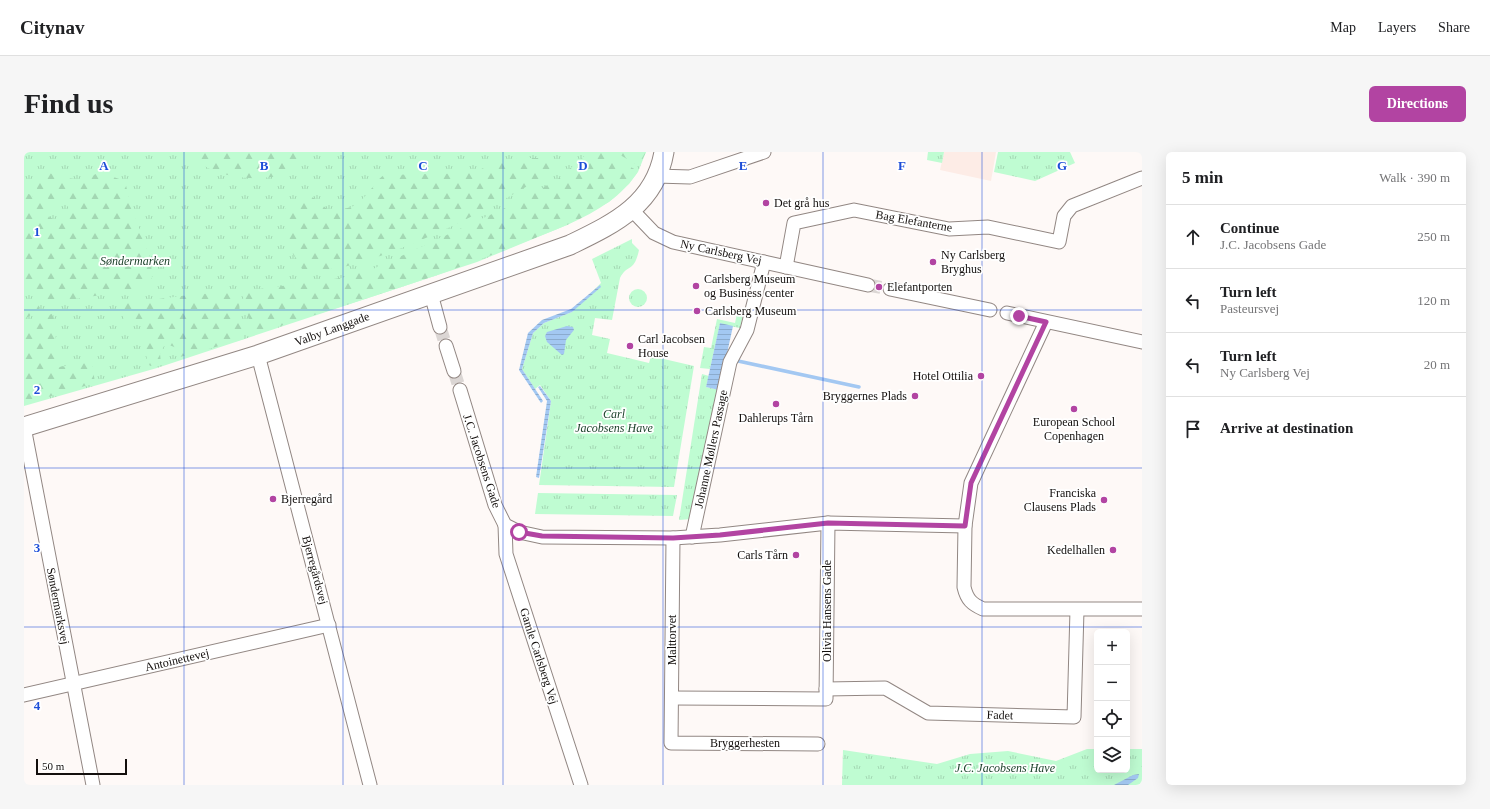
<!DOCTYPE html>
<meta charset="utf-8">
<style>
body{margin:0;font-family:Georgia,serif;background:#f6f6f6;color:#202124}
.controls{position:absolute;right:12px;bottom:12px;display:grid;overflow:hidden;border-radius:6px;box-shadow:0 4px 16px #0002}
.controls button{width:36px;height:36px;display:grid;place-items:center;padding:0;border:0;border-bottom:1px solid #e0e0e0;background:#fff;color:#202124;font:20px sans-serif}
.scale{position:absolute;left:12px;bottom:10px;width:91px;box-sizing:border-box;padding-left:4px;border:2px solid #130f0d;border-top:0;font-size:11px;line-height:14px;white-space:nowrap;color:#130f0d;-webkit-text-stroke:3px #fff;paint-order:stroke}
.stop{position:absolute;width:12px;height:12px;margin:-9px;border:3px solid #b244a2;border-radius:50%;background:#fff}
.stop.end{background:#b244a2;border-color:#fff;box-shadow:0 1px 4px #0008}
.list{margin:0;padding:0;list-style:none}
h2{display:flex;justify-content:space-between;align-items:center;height:52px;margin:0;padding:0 16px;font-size:17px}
h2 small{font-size:13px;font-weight:400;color:#757577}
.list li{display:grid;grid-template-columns:26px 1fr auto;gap:12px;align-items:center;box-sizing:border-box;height:64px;padding:0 16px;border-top:1px solid #e0e0e0}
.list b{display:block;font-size:15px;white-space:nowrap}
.list p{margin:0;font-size:13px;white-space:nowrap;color:#757577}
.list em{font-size:13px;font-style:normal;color:#757577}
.icon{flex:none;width:22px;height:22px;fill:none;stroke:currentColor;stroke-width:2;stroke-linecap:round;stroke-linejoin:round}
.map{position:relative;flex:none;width:1118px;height:633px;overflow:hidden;border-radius:6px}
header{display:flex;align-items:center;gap:24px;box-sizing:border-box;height:56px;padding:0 20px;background:#fff;border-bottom:1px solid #e0e0e0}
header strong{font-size:19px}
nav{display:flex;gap:22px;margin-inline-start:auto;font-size:14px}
.intro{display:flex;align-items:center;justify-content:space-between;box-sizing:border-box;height:96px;padding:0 24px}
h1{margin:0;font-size:28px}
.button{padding:10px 18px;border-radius:6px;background:#b244a2;color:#fff;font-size:14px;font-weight:700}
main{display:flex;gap:24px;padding:0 24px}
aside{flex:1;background:#fff;border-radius:6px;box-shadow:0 4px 16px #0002}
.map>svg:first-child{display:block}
.built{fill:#fdece6}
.grass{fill:url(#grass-tufts)}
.forest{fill:url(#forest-firs)}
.water{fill:url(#water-rules)}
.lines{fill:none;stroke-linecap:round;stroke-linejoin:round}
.stream{stroke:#a3c8f2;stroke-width:3.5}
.street-tunnel{stroke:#dbd6d4;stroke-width:13;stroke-dasharray:13 6;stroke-linecap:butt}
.street-casing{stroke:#928783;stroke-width:15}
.secondary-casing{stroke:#928783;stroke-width:21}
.street{stroke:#fff;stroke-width:13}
.secondary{stroke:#fff;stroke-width:19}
.route{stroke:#b244a2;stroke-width:5}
.grid{fill:none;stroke:#1d4ed8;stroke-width:1;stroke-opacity:0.55}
.poi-dot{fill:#b244a2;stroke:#fff;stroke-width:1.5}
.labels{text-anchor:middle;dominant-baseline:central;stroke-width:3.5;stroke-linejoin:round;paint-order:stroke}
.poi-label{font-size:12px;fill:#130f0d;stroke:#fff;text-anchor:start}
.street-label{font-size:12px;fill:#130f0d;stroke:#fff}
.park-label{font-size:12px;font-style:italic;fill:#183e27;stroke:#fff}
.grid-label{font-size:13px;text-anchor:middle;font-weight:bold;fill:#1d4ed8;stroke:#fff;stroke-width:3.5;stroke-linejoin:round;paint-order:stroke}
</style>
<header>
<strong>Citynav</strong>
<nav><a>Map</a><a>Layers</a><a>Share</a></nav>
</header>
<div class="intro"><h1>Find us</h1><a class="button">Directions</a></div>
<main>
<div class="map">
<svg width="1118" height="633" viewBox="0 0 1118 633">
<defs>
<pattern id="grass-tufts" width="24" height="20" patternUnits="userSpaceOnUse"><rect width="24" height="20" fill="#bffcd2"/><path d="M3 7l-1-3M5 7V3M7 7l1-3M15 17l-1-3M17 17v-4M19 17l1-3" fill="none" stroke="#a3d7b3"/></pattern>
<pattern id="forest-firs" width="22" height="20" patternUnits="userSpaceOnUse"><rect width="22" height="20" fill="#bffcd2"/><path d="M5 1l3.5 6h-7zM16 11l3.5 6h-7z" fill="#a3d7b3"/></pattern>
<pattern id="water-rules" width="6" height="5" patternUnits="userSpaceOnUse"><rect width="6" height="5" fill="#a3c8f2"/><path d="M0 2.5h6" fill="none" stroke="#8babce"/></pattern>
</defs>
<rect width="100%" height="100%" fill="#fef9f7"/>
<polygon class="built" points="920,0 972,0 967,29 916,18"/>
<g class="grass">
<polygon points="0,0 622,0 614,20 605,32 585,50 543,73 453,110 133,216 0,254"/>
<polygon points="904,0 920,0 918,11 903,8"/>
<polygon points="974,0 1046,0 1051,11 1011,29 970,20"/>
<path d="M608 87V91L615 98C610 121 604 111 596 126L588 168 571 166 568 183 586 187 583 201 625 211 627 204 670 214 650 335 515 333 527 249 516 233 511 237 498 217 509 181 520 171 548 160 577 131 568 107Z"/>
<circle cx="614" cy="146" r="9"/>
<polygon points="714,157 720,158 716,176 696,172 686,217 676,216 680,195 687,196 693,167 711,171"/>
<polygon points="678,222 685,224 682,235 695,238 667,367 655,368"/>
<polygon points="514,341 653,343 649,364 511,362"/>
<polygon points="1063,597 1073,597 1073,618 1103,618 1103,597 1118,597 1118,633 818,633 819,598 913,612 946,602 984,599 1032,609"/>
</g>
<g class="forest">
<path d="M162 0H283C280 6 274 15 268 19 263 24 254 24 248 25 218 29 184 23 162 0Z"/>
<path d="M565 0H581L612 18 613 21C605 32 596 42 586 49 560 68 528 79 498 91 411 127 319 153 229 183L218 142 220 139 317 126 349 117 492 51 534 27Z"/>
<polygon points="591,0 622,0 615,14"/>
<path d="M498 6H519L531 13C524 24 511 29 500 36 449 66 384 97 328 113 313 117 295 118 280 120 262 92 261 89 261 56L267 50 284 43 290 46 303 57C327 57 332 57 347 37 352 32 353 28 360 23L449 21 472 10Z"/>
<path d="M19 19C39 25 56 33 75 20L101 29 107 55 127 108 128 126 118 137 30 150 0 138V41L5 42 24 55 25 65 35 70 43 65 45 56 41 50 35 48 29 50 13 39 12 25Z"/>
<polygon points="206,141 213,142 215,146 216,167 220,187 156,205 153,196 145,193 140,194 136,202 137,211 126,214 123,208 118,169 100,171 98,152 172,142"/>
<polygon points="0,148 14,153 16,156 0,168"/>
<polygon points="29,161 35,215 68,210 71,231 0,252 0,179 10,171"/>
</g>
<g class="water">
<polygon points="576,133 577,135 548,160 520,171 509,181 498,217 519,249 517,251 495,218 504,181 518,168 547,157"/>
<polygon points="696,171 709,174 695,238 682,235"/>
<polygon points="543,174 549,175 550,178 542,188 540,202 538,203 523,190 521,184 523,180"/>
<polygon points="516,234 527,249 515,326 512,325 523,249 514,235"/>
<polygon points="1115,622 1114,626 1104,633 1090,633 1109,623"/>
</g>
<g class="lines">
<polyline class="stream" points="714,209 835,235"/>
<g class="street-tunnel">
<polyline points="844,133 866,137"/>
<polyline points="416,175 422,194"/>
<polyline points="430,219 436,238"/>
</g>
<g class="street-casing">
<g id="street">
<polyline points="632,24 666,25 740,0"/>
<polyline points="608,58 630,81 649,90 844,133"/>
<polyline points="762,115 770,71 830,58 925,77 964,75 1035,90 1040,64 1048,54 1118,26"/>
<polyline points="866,137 966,158"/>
<polyline points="407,142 416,175"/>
<polyline points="983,161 1118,190"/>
<path d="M1022 170 947 331 941 374 940 435C943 448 948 452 959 457H1118"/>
<polyline points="422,194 430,219"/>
<polyline points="234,203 346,633"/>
<polyline points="436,238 471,353 481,373 495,380 518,385 649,386 696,383 804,371 941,374"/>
<polyline points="0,275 69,633"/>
<polyline points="481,373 482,402 557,633"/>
<polyline points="668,385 706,210 723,178 740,110"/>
<polyline points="649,386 647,591 794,592"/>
<polyline points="802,537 861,536 904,561 1050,565 1053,458"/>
<polyline points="0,543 305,473"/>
<polyline points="648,546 802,547 804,371"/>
</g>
</g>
<g class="secondary-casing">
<path id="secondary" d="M0 275 234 203 546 93C589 72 631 53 640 0"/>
</g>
<use href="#street" class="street"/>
<use href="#secondary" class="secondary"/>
</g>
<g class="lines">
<polyline class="route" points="495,380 518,384 649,386 696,383 804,371 941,374 947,331 1022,170 995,164"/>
</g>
<path class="grid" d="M160 0V633M319 0V633M479 0V633M639 0V633M799 0V633M958 0V633M0 158H1118M0 316H1118M0 475H1118"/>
<g class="poi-dot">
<circle cx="742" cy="51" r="4"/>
<circle cx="909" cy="110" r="4"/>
<circle cx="672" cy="134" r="4"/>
<circle cx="855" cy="135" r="4"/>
<circle cx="673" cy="159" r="4"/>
<circle cx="606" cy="194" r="4"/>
<circle cx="957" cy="224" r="4"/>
<circle cx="891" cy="244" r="4"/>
<circle cx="752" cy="252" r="4"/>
<circle cx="1050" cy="257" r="4"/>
<circle cx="249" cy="347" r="4"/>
<circle cx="1080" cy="348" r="4"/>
<circle cx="1089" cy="398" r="4"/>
<circle cx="772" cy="403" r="4"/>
</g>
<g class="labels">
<g class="poi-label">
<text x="750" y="51">Det grå hus</text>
<text x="917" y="103">Ny Carlsberg<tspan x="917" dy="14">Bryghus</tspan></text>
<text x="680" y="127">Carlsberg Museum<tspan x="680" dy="14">og Business center</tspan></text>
<text x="863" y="135">Elefantporten</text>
<text x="681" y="159">Carlsberg Museum</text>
<text x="614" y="187">Carl Jacobsen<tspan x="614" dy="14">House</tspan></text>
<text x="949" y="224" text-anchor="end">Hotel Ottilia</text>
<text x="883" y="244" text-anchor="end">Bryggernes Plads</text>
<text x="752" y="266" text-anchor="middle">Dahlerups Tårn</text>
<text x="1050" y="270" text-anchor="middle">European School<tspan x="1050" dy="14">Copenhagen</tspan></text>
<text x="1072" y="341" text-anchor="end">Franciska<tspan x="1072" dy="14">Clausens Plads</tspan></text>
<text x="257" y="347">Bjerregård</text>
<text x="1081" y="398" text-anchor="end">Kedelhallen</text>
<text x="764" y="403" text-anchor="end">Carls Tårn</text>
</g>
<g class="street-label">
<text transform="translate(890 69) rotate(10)">Bag Elefanterne</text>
<text transform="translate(697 100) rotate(12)">Ny Carlsberg Vej</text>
<text transform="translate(308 177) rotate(-20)">Valby Langgade</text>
<text transform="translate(687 297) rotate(-78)">Johanne Møllers Passage</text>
<text transform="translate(458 309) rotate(72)">J.C. Jacobsens Gade</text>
<text transform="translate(291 418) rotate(75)">Bjerregårdsvej</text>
<text transform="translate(34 454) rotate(79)">Søndermarksvej</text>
<text transform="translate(803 459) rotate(-90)">Olivia Hansens Gade</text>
<text transform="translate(648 488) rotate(-90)">Malttorvet</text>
<text transform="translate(515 504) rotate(72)">Gamle Carlsberg Vej</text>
<text transform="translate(153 508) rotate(-13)">Antoinettevej</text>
<text transform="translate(976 563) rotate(2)">Fadet</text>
<text x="721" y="591">Bryggerhesten</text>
</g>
<g class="park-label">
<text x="111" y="109">Søndermarken</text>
<text x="590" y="262">Carl<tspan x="590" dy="14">Jacobsens Have</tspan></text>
<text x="981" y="616">J.C. Jacobsens Have</text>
</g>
</g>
<g class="grid-label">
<text x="80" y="18">A</text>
<text x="240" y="18">B</text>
<text x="399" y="18">C</text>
<text x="559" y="18">D</text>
<text x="719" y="18">E</text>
<text x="878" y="18">F</text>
<text x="1038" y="18">G</text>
<text x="13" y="84">1</text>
<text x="13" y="242">2</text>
<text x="13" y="400">3</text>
<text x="13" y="558">4</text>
</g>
</svg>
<div class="controls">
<button>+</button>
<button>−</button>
<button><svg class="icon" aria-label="locate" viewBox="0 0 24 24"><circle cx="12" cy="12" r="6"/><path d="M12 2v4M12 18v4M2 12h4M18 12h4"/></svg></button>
<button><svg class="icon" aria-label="layers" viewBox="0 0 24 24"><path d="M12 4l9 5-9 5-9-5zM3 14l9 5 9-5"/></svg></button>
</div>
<div class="scale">50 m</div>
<div class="stop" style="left:495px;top:380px"></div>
<div class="stop end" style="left:995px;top:164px"></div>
</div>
<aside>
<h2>5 min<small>Walk · 390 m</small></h2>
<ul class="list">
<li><svg class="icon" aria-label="ahead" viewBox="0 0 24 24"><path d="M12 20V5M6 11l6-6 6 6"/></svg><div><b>Continue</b><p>J.C. Jacobsens Gade</p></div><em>250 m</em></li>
<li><svg class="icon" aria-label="left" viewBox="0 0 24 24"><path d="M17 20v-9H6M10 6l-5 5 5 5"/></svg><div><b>Turn left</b><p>Pasteursvej</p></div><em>120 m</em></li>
<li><svg class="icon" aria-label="left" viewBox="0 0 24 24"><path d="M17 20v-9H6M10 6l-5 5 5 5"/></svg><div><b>Turn left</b><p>Ny Carlsberg Vej</p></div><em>20 m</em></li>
<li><svg class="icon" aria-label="arrive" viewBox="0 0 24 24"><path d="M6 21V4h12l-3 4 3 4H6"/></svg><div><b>Arrive at destination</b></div></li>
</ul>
</aside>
</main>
